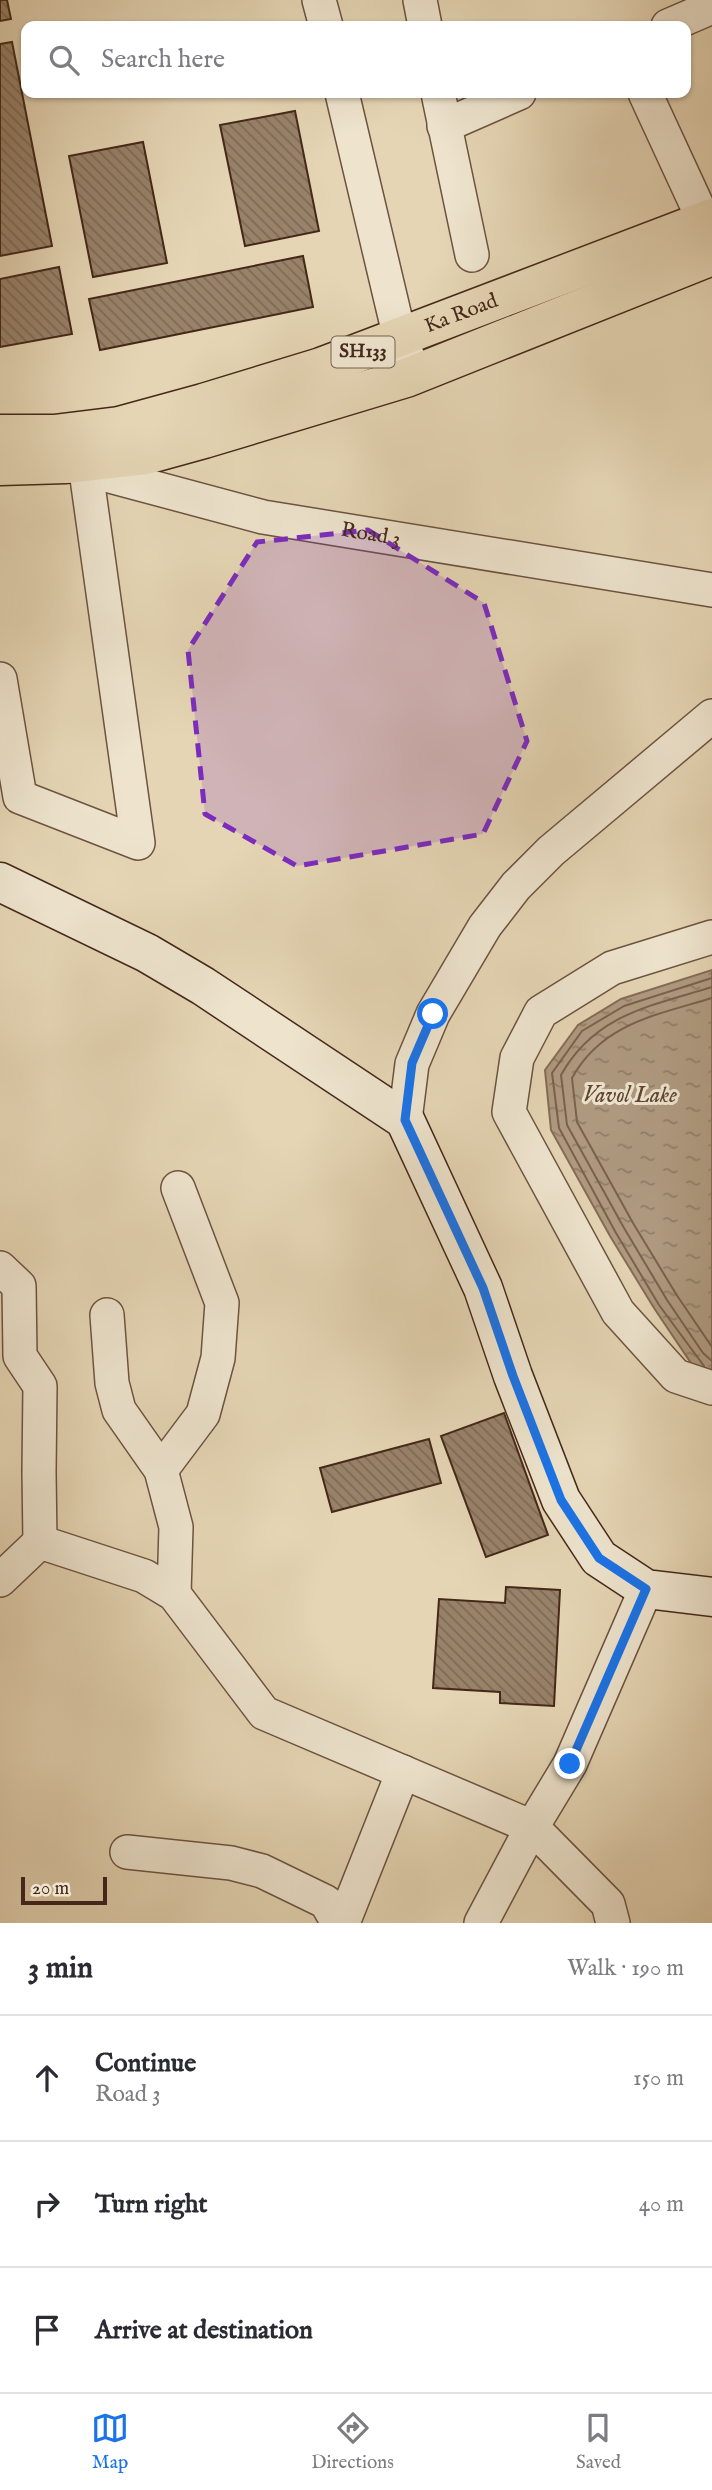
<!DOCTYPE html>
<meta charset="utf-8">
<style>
body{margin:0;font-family:"IM FELL English",serif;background:#f7f7f7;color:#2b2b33}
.scale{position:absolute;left:21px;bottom:18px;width:86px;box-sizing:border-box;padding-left:7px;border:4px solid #45281a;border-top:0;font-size:19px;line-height:24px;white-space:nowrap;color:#45281a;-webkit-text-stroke:5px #eee4ce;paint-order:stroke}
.stop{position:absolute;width:21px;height:21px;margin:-16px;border:5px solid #1a73e8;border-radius:50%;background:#fff}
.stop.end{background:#1a73e8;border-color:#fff;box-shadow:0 2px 7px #0008}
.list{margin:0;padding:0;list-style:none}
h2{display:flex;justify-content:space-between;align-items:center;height:91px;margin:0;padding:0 28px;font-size:30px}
h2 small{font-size:23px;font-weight:400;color:#7c7c81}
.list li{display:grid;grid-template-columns:46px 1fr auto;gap:21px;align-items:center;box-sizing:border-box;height:126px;padding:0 28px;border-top:2px solid #e1e1e2}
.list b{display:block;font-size:26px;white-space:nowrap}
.list p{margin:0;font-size:23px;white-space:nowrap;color:#7c7c81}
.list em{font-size:23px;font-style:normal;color:#7c7c81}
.icon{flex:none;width:38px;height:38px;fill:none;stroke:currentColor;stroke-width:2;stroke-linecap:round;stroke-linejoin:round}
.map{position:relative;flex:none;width:712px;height:1923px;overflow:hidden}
.search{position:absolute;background:#fff;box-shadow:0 2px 5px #0004;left:21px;right:21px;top:21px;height:77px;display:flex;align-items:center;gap:18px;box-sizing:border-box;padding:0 24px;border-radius:14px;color:#7c7c81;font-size:26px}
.sheet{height:469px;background:#fff}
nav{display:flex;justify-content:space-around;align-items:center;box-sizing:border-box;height:98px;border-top:2px solid #e1e1e2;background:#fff;font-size:19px;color:#7c7c81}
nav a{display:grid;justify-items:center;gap:4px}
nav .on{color:#1a73e8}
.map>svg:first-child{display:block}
.water{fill:url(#water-ripples);stroke:#856c57;stroke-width:2}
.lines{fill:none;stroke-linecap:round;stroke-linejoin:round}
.shore{stroke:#7a614d;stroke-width:2}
.building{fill:url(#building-back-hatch);stroke:#45281a;stroke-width:2}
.street-casing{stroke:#6d5340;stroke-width:36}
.secondary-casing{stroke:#45281a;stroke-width:41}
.primary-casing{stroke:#45281a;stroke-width:41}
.street{stroke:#eee4ce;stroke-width:33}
.secondary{stroke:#eee4ce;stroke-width:38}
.primary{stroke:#e5d5b4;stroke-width:38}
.route{stroke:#1a73e8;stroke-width:9}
.marked{fill:#7b2cbf;fill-opacity:0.2;stroke:#7b2cbf;stroke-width:5;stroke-dasharray:14 9;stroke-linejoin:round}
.labels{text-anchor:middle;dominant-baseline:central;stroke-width:6;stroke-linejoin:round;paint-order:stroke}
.shield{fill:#eee4ce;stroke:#786050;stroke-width:2}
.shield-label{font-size:19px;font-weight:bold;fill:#45281a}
.street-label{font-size:21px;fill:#45281a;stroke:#eee4ce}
.water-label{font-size:23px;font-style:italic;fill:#604434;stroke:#eee4ce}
</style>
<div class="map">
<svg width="712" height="1923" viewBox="0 0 712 1923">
<defs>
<pattern id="water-ripples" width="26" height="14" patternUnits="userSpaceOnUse" patternTransform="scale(1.75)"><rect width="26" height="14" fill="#af9a80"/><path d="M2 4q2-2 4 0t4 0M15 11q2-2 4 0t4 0" fill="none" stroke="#907e68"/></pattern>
<pattern id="building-back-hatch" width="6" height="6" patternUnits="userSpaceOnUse" patternTransform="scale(1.75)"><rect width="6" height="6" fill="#98826a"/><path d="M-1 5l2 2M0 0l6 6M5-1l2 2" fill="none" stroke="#7e6a56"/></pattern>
</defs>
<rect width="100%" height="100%" fill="#e5d5b4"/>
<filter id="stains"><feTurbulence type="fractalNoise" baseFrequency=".00286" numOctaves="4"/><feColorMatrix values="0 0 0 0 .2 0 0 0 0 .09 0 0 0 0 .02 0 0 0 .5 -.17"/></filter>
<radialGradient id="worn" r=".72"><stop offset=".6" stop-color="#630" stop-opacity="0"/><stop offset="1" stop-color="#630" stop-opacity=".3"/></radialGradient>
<polygon class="water" points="712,970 712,1384 691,1363 654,1308 610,1236 551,1130 545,1070 578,1025 621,999"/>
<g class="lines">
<g class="shore">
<path d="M712 987C651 1006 595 1014 561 1075L567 1125 624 1228 667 1300 703 1353 712 1361"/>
<path d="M712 998C657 1015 602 1023 572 1078L577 1122 633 1223 676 1294 712 1347"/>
<polyline points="704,1366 659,1305 616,1233 559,1128 552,1073 582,1031 624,1006 712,978"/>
</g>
</g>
<g class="building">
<polygon points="0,0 7,0 11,19 0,21"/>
<polygon points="12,42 52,246 0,256 0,44"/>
<polygon points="295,111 319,231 245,246 220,125"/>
<polygon points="143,142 167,263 93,277 69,156"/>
<polygon points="303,256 313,307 100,350 89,299"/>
<polygon points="59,267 72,334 0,347 0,279"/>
<polygon points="504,1413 548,1535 486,1557 441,1436"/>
<polygon points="429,1439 441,1483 332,1512 320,1468"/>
<polygon points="506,1587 560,1590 554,1706 500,1703 500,1692 433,1688 439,1599 505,1603"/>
</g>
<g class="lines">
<g class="street-casing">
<g id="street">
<polyline points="319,0 326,26"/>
<polyline points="420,0 425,26"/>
<polyline points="668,26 712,7"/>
<polyline points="342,93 400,338 410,362"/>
<polyline points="438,93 472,255"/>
<polyline points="645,93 712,238"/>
<polyline points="444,126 519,93"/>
<path id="s1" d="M69 465 263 517 712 590"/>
<polyline points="0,679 20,797 138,843 86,471"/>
<polyline points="712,937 612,968 541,1012 517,1058 509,1112 618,1312 676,1376 712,1388"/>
<polyline points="405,1120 412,1064 433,1014 485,926 516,886 551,851 712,716"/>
<polyline points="0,1268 19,1286 20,1356 40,1386 39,1472 40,1542 144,1576 174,1594 264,1713 532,1827 608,1904 613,1923"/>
<polyline points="107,1315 112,1383 119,1410 161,1470 176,1527 174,1594"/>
<polyline points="161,1470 203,1414 218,1358 222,1303 178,1188"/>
<polyline points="0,1580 40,1542"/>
<polyline points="127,1852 231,1863 262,1871 326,1902 338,1923"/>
<polyline points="343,1923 403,1772"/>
<polyline points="481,1923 532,1827 570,1764 646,1589"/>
</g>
</g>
<g class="secondary-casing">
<polyline id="secondary" points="0,882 147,953 203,986 405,1120 483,1288 513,1376 561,1500 599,1558 646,1589 712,1597"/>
</g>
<g class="primary-casing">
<g id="primary">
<path id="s2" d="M0 434H54L119 426 203 403 321 367 712 218"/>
<polyline points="0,466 66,464 146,455 204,439 406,378 712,256"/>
</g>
</g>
<use href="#street" class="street"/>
<use href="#secondary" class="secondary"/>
<use href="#primary" class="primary"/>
</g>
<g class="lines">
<polyline class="route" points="433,1014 412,1063 405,1120 483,1288 513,1376 561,1500 599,1558 646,1589 570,1764"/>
</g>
<path class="marked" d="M368 530 484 603 527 741 483 834 297 866 205 814 188 650 257 542Z"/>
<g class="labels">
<rect class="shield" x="331.5" y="336.5" width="63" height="31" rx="5"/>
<g class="shield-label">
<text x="363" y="352">SH133</text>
</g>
<g class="street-label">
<text stroke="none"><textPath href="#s2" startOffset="480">Ka Road</textPath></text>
<text stroke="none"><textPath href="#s1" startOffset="310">Road 3</textPath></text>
</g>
<g class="water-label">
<text x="630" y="1095">Vavol Lake</text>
</g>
</g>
<rect width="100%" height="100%" filter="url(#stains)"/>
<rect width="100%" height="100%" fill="url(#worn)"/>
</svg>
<div class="scale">20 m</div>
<div class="stop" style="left:433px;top:1014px"></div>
<div class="stop end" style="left:570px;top:1764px"></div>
<div class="search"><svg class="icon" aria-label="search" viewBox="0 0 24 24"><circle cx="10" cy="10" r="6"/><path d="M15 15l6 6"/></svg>Search here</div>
</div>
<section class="sheet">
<h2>3 min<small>Walk · 190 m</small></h2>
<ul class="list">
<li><svg class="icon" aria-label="ahead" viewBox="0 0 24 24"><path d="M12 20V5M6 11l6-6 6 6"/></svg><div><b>Continue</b><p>Road 3</p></div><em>150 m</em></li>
<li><svg class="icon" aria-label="right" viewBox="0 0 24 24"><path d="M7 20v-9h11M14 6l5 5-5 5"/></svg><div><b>Turn right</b></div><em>40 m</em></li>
<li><svg class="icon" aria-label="arrive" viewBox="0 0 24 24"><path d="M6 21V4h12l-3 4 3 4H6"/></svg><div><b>Arrive at destination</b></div></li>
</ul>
</section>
<nav>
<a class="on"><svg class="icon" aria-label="map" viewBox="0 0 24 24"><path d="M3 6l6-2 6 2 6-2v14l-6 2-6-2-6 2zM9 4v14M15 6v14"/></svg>Map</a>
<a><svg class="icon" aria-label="directions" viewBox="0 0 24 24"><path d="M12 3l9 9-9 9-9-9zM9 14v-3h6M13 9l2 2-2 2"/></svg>Directions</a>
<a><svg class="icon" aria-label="saved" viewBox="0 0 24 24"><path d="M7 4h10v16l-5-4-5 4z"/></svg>Saved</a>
</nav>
